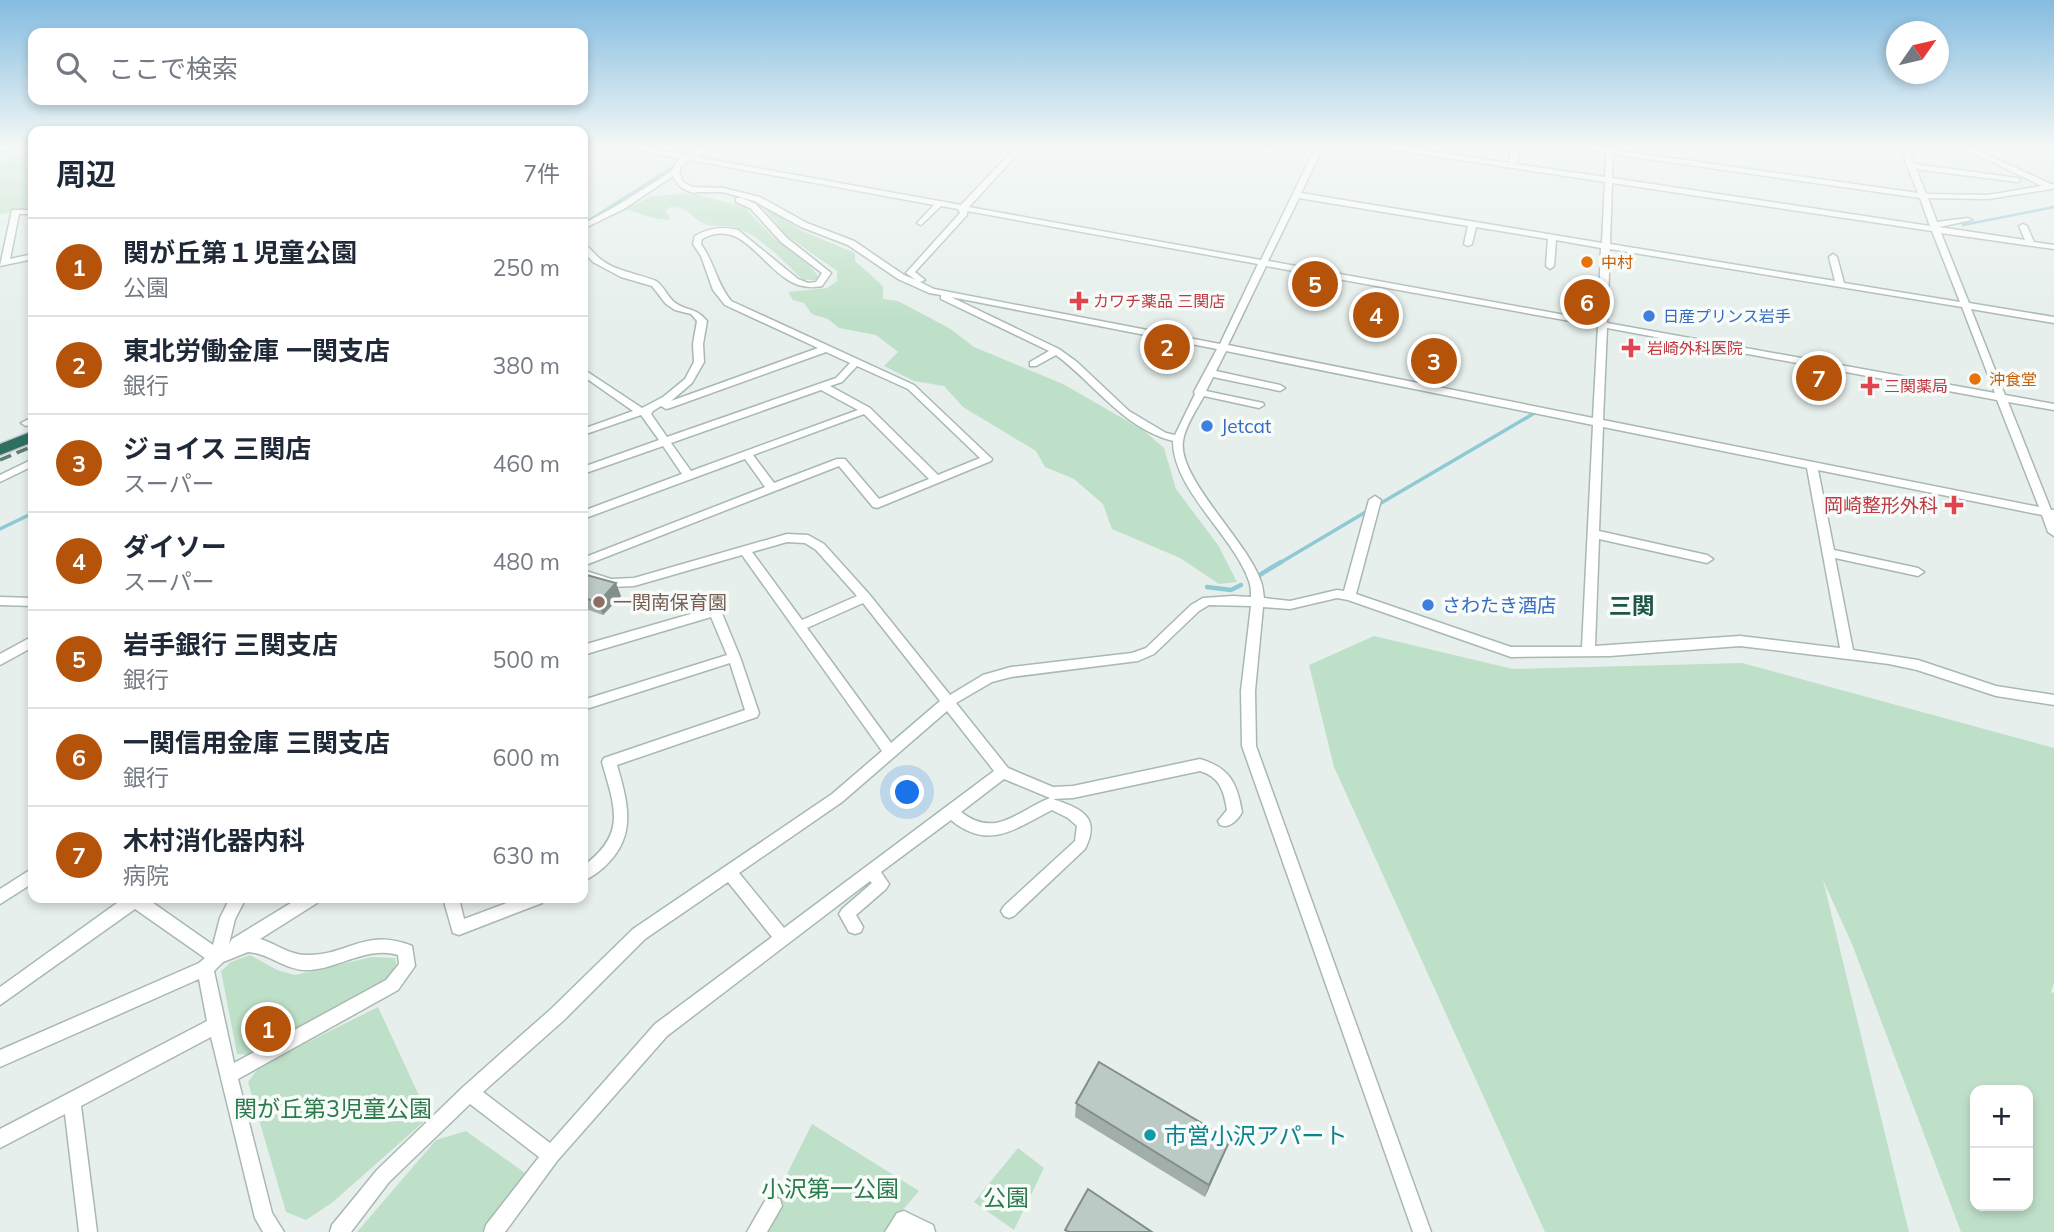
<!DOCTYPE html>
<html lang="ja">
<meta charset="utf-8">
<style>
body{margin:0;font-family:Mulish,"Noto Sans JP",sans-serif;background:#f2f2f3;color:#1f2937}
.controls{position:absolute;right:21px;bottom:21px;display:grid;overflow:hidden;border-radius:14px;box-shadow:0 4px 10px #0003}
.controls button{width:63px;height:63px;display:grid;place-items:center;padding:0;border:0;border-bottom:2px solid #e0e1e3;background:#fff;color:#1f2937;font:35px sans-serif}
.compass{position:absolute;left:1886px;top:21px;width:63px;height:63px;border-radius:50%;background:#fff;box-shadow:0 4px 10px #0003;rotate:56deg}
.you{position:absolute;left:908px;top:793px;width:24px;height:24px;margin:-18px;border:5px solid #fff;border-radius:50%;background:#1a73e8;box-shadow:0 0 0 10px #1a73e833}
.badge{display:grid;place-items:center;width:46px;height:46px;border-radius:50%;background:#b45309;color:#fff;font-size:23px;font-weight:700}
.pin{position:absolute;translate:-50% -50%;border:4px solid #fff;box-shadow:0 2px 7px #0006}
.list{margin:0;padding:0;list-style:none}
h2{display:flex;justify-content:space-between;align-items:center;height:91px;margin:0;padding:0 28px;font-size:30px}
h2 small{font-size:23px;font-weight:400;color:#747a83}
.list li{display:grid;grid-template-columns:46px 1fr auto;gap:21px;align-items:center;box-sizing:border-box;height:98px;padding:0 28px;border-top:2px solid #e0e1e3}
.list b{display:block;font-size:26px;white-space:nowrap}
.list p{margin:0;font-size:23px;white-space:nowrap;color:#747a83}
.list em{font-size:23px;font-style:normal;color:#747a83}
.icon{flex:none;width:38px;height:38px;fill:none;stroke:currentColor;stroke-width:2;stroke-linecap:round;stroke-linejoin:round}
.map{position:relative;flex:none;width:2054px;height:1232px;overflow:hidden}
.search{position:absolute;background:#fff;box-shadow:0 4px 10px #0003;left:28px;top:28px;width:560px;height:77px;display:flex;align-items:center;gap:18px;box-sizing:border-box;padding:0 24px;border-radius:14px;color:#747a83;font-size:26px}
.panel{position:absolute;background:#fff;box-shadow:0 4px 10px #0003;left:28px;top:126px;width:560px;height:777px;border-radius:14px}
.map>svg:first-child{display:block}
.green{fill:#bfe0c8;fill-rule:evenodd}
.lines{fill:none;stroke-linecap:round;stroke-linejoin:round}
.stream-far2{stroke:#8ec9d4;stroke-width:2.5}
.stream-far1{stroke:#8ec9d4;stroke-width:3.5}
.stream{stroke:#8ec9d4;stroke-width:4.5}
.minor-casing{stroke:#a8b8b2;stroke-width:3}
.highway-casing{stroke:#c2cac8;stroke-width:3}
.minor{fill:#fff;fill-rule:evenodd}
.highway{fill:#2f6f62;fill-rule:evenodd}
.rail{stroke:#5f7d75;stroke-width:3.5;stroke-dasharray:12 6;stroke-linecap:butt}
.wall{fill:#a1aea9}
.shaded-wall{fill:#838d89}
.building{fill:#bbcac4;stroke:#838d89;stroke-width:2}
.food-dot{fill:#e8710a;stroke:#f7fbf9;stroke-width:2.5}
.health-dot{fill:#e0444e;stroke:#f7fbf9;stroke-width:2.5}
.shop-dot{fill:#3f7fe0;stroke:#f7fbf9;stroke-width:2.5}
.education-dot{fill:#8d6e63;stroke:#f7fbf9;stroke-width:2.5}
.culture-dot{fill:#0f9aa8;stroke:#f7fbf9;stroke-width:2.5}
.labels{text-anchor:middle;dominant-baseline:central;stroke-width:7;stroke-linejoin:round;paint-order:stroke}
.far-food-label{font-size:16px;fill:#c56008;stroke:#f7fbf9;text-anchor:start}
.far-health-label{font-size:16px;fill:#be3a42;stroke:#f7fbf9;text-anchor:start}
.far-shop-label{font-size:16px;fill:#366cbe;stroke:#f7fbf9;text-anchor:start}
.shop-label{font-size:19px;fill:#366cbe;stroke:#f7fbf9;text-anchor:start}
.health-label{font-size:19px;fill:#be3a42;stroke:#f7fbf9;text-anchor:end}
.education-label{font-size:19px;fill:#785e54;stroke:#f7fbf9;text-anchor:start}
.quarter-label{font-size:23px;font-weight:bold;fill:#1f5548;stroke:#f7fbf9}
.near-park-label{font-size:23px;fill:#2d7a4b;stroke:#f7fbf9}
.near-culture-label{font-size:23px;fill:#0d838f;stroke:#f7fbf9;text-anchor:start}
</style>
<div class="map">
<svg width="2054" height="1232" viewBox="0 0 2054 1232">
<rect width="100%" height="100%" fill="#e6efeb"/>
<g class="green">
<polygon points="33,152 33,209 0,214 0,162 17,155"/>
<path d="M681 194 698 195 744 207 774 238 810 266 819 277 816 280H803C784 262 765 240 740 229 728 223 714 229 703 223 689 215 687 206 670 207L665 212 670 216 669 220 653 218 626 209 652 196Z"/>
<polygon points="762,205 802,231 855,253 855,261 883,286 883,299 898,301 949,328 974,347 1063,384 1143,430 1164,448 1176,489 1218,545 1237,582 1219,584 1180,558 1112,529 1103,504 1074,479 1045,467 1036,451 963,407 944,386 914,381 884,366 898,352 876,335 839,328 828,319 812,314 804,303 793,300 788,292 827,288 837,281 837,271 786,235"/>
<path d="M1374 636 1513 669 1742 663 2054 748V983L2051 992 2054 993V1232H1961L1852 944 1823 880 1909 1232H1545L1334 767 1309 665ZM1975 1090H2028V1206H1975Z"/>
<polygon points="250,955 277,970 295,975 372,957 395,958 397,968 383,985 251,1055 237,1054 221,971 231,962"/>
<polygon points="378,1007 429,1117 333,1202 306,1220 286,1212 248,1082 260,1066"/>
<polygon points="812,1124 919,1191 884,1232 758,1232"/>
<polygon points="466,1131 531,1177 488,1232 357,1232 436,1140"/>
<polygon points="1018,1148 1044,1168 1014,1230 974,1202"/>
</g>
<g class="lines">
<g class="stream-far2">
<polyline points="691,154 699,148"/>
<polyline points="583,224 671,168"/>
<polyline points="1963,225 2054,207"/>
</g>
<g class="stream-far1">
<polyline points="1376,506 1538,411"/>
<polyline points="0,529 33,513"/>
<polyline points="1278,564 1369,510"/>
</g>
<g class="stream">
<polyline points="1258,576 1281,562"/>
<polyline points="1207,587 1231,590 1241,585"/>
</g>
<g class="minor-casing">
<g id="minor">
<polygon points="0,148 10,148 0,152"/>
<path d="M631 148H646L688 155 700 148H709L696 157 961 205 1015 148H1023L969 207 1261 260 1315 148H1323L1301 193 1602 243 1605 182 1394 150 1390 148H1408L1509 163 1511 151 1515 149 1519 151 1516 164 1605 177 1606 153 1581 148H1614V150L1918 193 1900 148H1908L1914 164 2017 178 2021 180 2017 182 1916 169 1926 194 1988 195 2042 186 1963 148H1973L2051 184H2054V188L2051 189 1988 199 1928 198 1937 222 1968 218 1972 220 1939 227 2025 240 2019 226 2023 224 2027 226 2034 242 2054 245V249L1941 233 1969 303 2054 317V323L1971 309 2005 395 2054 404V410L2008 402 2051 510H2054V536L2048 532 2042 515 1818 470 1834 550 1918 568 1924 572 1918 576 1835 558 1853 650 1918 660 1996 686 2054 695V705L1996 696 1917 670 1889 664 1740 646 1610 656 1511 657 1348 600 1337 598 1290 609 1263 607 1255 691 1256 746 1431 1232H1413L1242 746 1241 691 1251 606 1209 605 1199 611 1154 654 1138 661 1011 677 992 682 956 703 1008 768 1053 787 1073 786 1200 759C1230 768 1237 783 1242 812 1238 820 1229 829 1220 825L1218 821 1227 810C1224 791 1220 777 1200 771L1073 798 1053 799C1082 809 1101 817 1085 849L1014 916 1009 918 1004 916 1001 911 1004 906 1075 841 1077 826 1068 818 1052 810C1014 829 989 851 951 820L881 872 889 884 886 889 856 915 863 927 861 932 855 934 849 932 839 914 842 909 872 883 870 881 667 1036 557 1161 505 1232H484L486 1225 539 1157 470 1104 389 1182 351 1232H330L332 1225 377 1170 463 1087 551 1009 633 929 832 794 882 751 742 555 634 586 611 587 583 578V570L611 579 634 578 787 534 808 535 824 544 869 594 950 695 983 675 1011 667 1132 653 1146 648 1191 605 1203 598 1233 596 1251 597C1251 592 1251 586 1249 581 1233 535 1173 490 1173 441 1123 428 1095 384 1056 355L1036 366H1030V362L1049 351 941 299V295L929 293 898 279 848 245 801 227 754 201 723 192H697L694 193C684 190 678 187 673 176L624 209 583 229V224L618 205 672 171 676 162 682 159ZM1613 154 1920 198 1930 226 1612 178ZM690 160 934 205 917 223 921 225 941 206 958 209 960 213 906 273 916 280 904 275 854 241 807 223 760 197 723 188 692 187 683 182 679 172 682 165ZM1612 183 1932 231 1960 302 1844 283 1837 257 1833 254 1829 257 1835 281 1610 244ZM1299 198 1468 226 1464 244 1468 246 1472 244 1476 227 1548 239 1546 266 1550 269 1554 266 1556 240 1601 248 1598 321 1268 261ZM967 211 1258 264 1220 344 934 289 920 282 925 280 915 272 967 215ZM1610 249 1962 307 1995 393 1607 323ZM1266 266 1598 326 1593 418 1228 345ZM951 297 1217 349 1194 392 1195 394 1175 435 1166 433 1129 411 1077 362 1059 349ZM1607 328 1997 400 2039 507 1603 420ZM1226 351 1593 425 1582 647H1511L1356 594 1381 500 1375 496 1369 500 1344 591 1337 590 1290 601 1264 598C1263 593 1263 587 1261 582 1249 543 1177 478 1183 441 1185 426 1197 409 1204 396L1259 408 1264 405 1263 403 1206 391 1213 377 1280 391 1285 388 1280 385 1216 371ZM1603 427 1807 468 1840 648 1740 636 1595 646 1599 539 1707 563 1713 559 1707 555 1599 531ZM787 542 805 543 816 550 857 596 802 620 752 552ZM863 603 940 701 891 743 807 628ZM947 711 994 771 784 928 739 873 842 802ZM1004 779 1050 798C1017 811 996 839 961 812ZM728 882 772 937 655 1024 550 1143 483 1092 563 1021 645 939Z"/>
<path d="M736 198H742L756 204 787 238 831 273 822 286C768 298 753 211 702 239L701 244C714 262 717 284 731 301L914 385 992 459 991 461 877 508 873 507 839 466 583 566V558L765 487 745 459 583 519V511L682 474 663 446 583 474V467L659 440 641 415 583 435V429L633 411 583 376V369L642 408 663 397 685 379 694 362 693 344 697 321 691 314 675 310 666 304 652 286 621 277 593 262 583 251V244C590 247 593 253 599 258 616 272 637 273 656 281 663 285 667 296 674 302 687 312 694 306 707 321L703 344 704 362 692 383 671 401 818 348 725 305 713 290 701 256 693 244 695 236C709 228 722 226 738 230L798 279 808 283 816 282 822 273 781 242 750 208 736 202ZM826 352 850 363 836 378 667 437 651 414 653 411 661 406 666 409 670 408ZM857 366 908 389 980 458 938 475 870 408 830 386 842 382ZM821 390 858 410 691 471 671 443ZM864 414 929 479 879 499 845 459H837L774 483 753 455Z"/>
<polygon points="12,210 33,210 33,214 19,214 10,259 33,254 33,259 0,266"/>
<polygon points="33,417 33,424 26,426 21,423"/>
<polygon points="33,459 33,466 0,482 0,475"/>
<polygon points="0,597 33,598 33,606 0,605"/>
<path d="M715 607 721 611 740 657 759 713 757 717 617 765C627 800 637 833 609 862 602 870 592 877 583 881V866C627 834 615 808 602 762L604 758 745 710 730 663 583 710V700L727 655 711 617 583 655V645Z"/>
<polygon points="33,636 33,647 0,665 0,654"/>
<polygon points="33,868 33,883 0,904 0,889"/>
<path d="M124 898H146L213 945 220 918 230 898H246L235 919 229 944 232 939 299 898H320L317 903 260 939C275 943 289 955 306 955 349 956 364 927 412 946L415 966 398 990 238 1079 272 1213 284 1232H263L255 1218 211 1037 81 1106 97 1232H79L65 1114 0 1148V1129L207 1021 199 979 0 1067V1050L199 963 205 958 135 909 0 1005V987ZM248 952C269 953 285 970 306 970 337 970 367 945 398 955L399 964 386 980 234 1063 214 971 223 962Z"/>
<polygon points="443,898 459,898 464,919 520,898 545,898 542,903 459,935 453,933"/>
<polygon points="773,1197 780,1199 782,1206 767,1232 747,1232 766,1199"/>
<polygon points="904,1211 933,1225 935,1232 885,1232 897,1213"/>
</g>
</g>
<g class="highway-casing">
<polygon id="highway" points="33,431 33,442 0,455 0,444"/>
</g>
<use href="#minor" class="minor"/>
<use href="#highway" class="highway"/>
<polyline class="rail" points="0,460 33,446"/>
</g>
<g class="wall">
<polygon points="583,574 621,596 603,615 583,608"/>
<polygon points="1076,1103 1225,1152 1205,1197 1075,1117"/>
</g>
<g class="shaded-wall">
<polygon points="616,583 621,596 603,615 598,603"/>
<polygon points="1230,1140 1225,1152 1205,1197 1209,1185"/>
</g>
<g class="building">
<polygon points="583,574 616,583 598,603 583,597"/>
<polygon points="1099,1062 1230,1140 1209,1185 1076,1103"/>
<polygon points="1088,1189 1152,1232 1069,1232 1065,1230"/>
</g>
<linearGradient id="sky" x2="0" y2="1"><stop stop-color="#84bce0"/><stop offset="0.46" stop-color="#f4f8f6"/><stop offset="1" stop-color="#f4f8f6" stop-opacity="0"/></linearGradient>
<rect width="2054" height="320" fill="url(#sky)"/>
<g class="food-dot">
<circle cx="1587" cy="262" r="7"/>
<circle cx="1975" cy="379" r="7"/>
</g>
<g class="health-dot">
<path d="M1075.5 290.5h7v7h7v7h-7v7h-7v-7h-7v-7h7z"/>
<path d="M1627.5 337.5h7v7h7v7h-7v7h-7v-7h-7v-7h7z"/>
<path d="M1866.5 375.5h7v7h7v7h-7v7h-7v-7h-7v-7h7z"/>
<path d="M1950.5 494.5h7v7h7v7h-7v7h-7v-7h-7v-7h7z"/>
</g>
<g class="shop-dot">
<circle cx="1649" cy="316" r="7"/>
<circle cx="1207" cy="426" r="7"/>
<circle cx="1428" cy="605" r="7"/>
</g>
<circle class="education-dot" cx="599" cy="602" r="7"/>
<circle class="culture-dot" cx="1150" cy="1135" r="7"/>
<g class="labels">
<g class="far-food-label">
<text x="1601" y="262">中村</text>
<text x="1989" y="379">沖食堂</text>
</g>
<g class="far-health-label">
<text x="1093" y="301">カワチ薬品 三関店</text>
<text x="1647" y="348">岩崎外科医院</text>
<text x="1884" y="386">三関薬局</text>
</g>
<g class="far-shop-label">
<text x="1663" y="316">日産プリンス岩手</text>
</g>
<g class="shop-label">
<text x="1221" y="426">Jetcat</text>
<text x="1442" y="605">さわたき酒店</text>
</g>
<g class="health-label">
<text x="1938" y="505">岡崎整形外科</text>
</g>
<g class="education-label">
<text x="613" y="602">一関南保育園</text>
</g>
<g class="quarter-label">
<text x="1632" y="605">三関</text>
</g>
<g class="near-park-label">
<text x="333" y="1108">関が丘第3児童公園</text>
<text x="830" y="1188">小沢第一公園</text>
<text x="1006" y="1197">公園</text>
</g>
<g class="near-culture-label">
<text x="1164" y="1135">市営小沢アパート</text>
</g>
</g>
</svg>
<div class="controls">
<button>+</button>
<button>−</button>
</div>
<svg class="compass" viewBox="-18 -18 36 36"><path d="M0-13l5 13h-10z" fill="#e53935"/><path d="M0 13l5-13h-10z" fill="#747a83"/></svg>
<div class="you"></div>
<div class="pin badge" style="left:268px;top:1029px">1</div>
<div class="pin badge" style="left:1167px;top:347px">2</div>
<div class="pin badge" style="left:1434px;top:361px">3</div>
<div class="pin badge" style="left:1376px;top:315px">4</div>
<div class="pin badge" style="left:1315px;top:284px">5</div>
<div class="pin badge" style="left:1587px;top:302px">6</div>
<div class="pin badge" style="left:1819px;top:378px">7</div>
<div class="search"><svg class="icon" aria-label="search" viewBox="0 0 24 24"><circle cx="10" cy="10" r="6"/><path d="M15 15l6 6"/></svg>ここで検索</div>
<section class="panel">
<h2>周辺<small>7件</small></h2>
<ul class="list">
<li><span class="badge">1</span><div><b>関が丘第１児童公園</b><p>公園</p></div><em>250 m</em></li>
<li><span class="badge">2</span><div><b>東北労働金庫 一関支店</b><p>銀行</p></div><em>380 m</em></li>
<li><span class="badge">3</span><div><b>ジョイス 三関店</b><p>スーパー</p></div><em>460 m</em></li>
<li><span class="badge">4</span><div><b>ダイソー</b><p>スーパー</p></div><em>480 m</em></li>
<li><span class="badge">5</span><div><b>岩手銀行 三関支店</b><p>銀行</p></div><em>500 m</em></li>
<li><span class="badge">6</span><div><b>一関信用金庫 三関支店</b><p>銀行</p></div><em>600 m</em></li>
<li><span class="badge">7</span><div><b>木村消化器内科</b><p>病院</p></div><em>630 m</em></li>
</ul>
</section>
</div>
